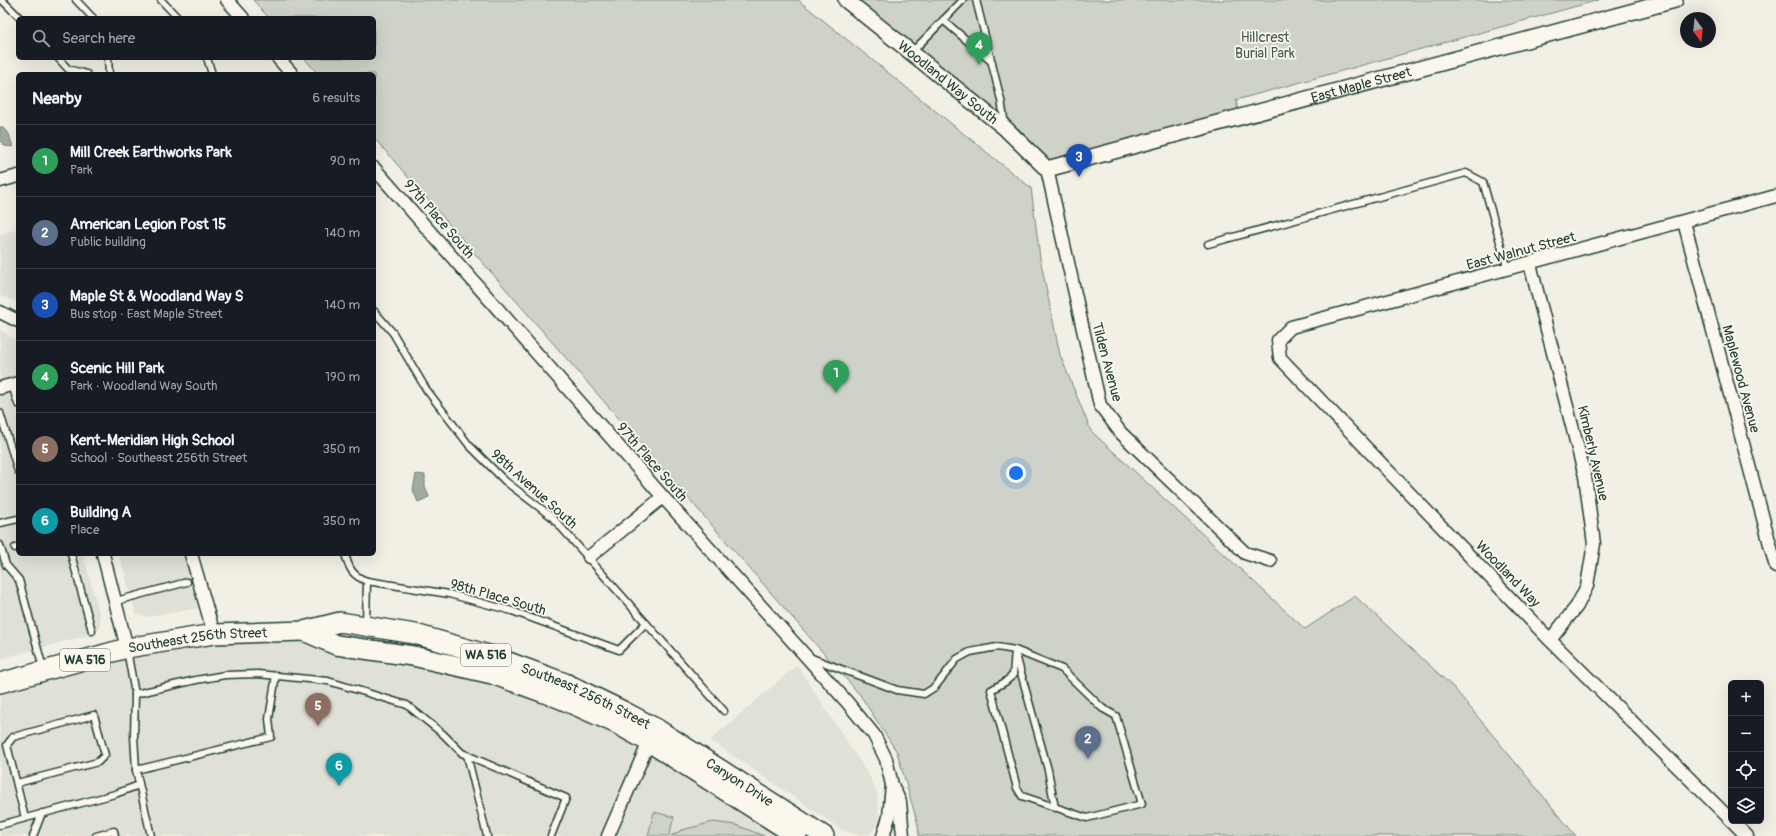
<!DOCTYPE html>
<meta charset="utf-8">
<style>
body{margin:0;font-family:Pangolin,sans-serif;background:#242831;color:#f1f3f6}
.controls{position:absolute;right:12px;bottom:12px;display:grid;overflow:hidden;border-radius:6px;box-shadow:0 4px 16px #0002}
.controls button{width:36px;height:36px;display:grid;place-items:center;padding:0;border:0;border-bottom:1px solid #363941;background:#171b24;color:#f1f3f6;font:20px sans-serif}
.compass{position:absolute;left:1680px;top:12px;width:36px;height:36px;border-radius:50%;background:#171b24;box-shadow:0 4px 16px #0002;rotate:165deg}
.you{position:absolute;left:1016px;top:473px;width:14px;height:14px;margin:-10px;border:3px solid #fff;border-radius:50%;background:#1a73e8;box-shadow:0 0 0 6px #1a73e833}
.badge{display:grid;place-items:center;width:26px;height:26px;border-radius:50%;background:#2563eb;color:#fff;font-size:13px;font-weight:700}
.pin{position:absolute;translate:-50% -33px;filter:drop-shadow(0 1px 2px #0008)}
.pin::after{content:'';position:absolute;top:21px;width:14px;height:12px;background:inherit;clip-path:polygon(0 0,100% 0,50% 100%)}
.list{margin:0;padding:0;list-style:none}
h2{display:flex;justify-content:space-between;align-items:center;height:52px;margin:0;padding:0 16px;font-size:17px}
h2 small{font-size:13px;font-weight:400;color:#9ea1a6}
.list li{display:grid;grid-template-columns:26px 1fr auto;gap:12px;align-items:center;box-sizing:border-box;height:72px;padding:0 16px;border-top:1px solid #363941}
.list b{display:block;font-size:15px;white-space:nowrap}
.list p{margin:0;font-size:13px;white-space:nowrap;color:#9ea1a6}
.list em{font-size:13px;font-style:normal;color:#9ea1a6}
.icon{flex:none;width:22px;height:22px;fill:none;stroke:currentColor;stroke-width:2;stroke-linecap:round;stroke-linejoin:round}
.map{position:relative;flex:none;width:1776px;height:836px;overflow:hidden}
.search{position:absolute;background:#171b24;box-shadow:0 4px 16px #0002;left:16px;top:16px;width:360px;height:44px;display:flex;align-items:center;gap:10px;box-sizing:border-box;padding:0 14px;border-radius:6px;color:#9ea1a6;font-size:15px}
.panel{position:absolute;background:#171b24;box-shadow:0 4px 16px #0002;left:16px;top:72px;width:360px;height:484px;border-radius:6px}
.map>svg:first-child{display:block}
.built{fill:#e0e1d6}
.green{fill:#cfd2c8;stroke:#77887e}
.water{fill:#a2aba1;stroke:#6e7f75}
.lines{fill:none;stroke-linecap:round;stroke-linejoin:round}
.service-casing{stroke:#1f3d34;stroke-width:9}
.minor-casing{stroke:#1f3d34;stroke-width:15}
.tertiary-casing{stroke:#1f3d34;stroke-width:18}
.primary-casing{stroke:#1f3d34;stroke-width:22}
.service{stroke:#fbf7ec;stroke-width:6}
.minor{stroke:#fbf7ec;stroke-width:12}
.tertiary{stroke:#fbf7ec;stroke-width:15}
.primary{stroke:#fbf7ec;stroke-width:19}
.labels{text-anchor:middle;dominant-baseline:central;stroke-width:3.5;stroke-linejoin:round;paint-order:stroke}
.shield{fill:#fbf7ec;stroke:#61756b;stroke-width:1}
.shield-label{font-size:13px;font-weight:bold;fill:#1f3d34}
.park-label{font-size:14px;fill:#425b52;stroke:#fbf7ec}
.street-label{font-size:14px;fill:#1f3d34;stroke:#fbf7ec}
</style>
<div class="map">
<svg width="1776" height="836" viewBox="0 0 1776 836">
<rect width="100%" height="100%" fill="#f2f0e5"/>
<filter id="ink" filterUnits="userSpaceOnUse"><feTurbulence type="fractalNoise" baseFrequency=".025" numOctaves="2"/><feDisplacementMap in="SourceGraphic" scale="8" xChannelSelector="R" yChannelSelector="G"/><feConvolveMatrix kernelMatrix="1 2 1 2 8 2 1 2 1" color-interpolation-filters="sRGB"/></filter>
<g filter="url(#ink)">
<g class="built">
<polygon points="18,229 18,302 0,296 0,234"/>
<polygon points="0,329 18,342 18,554 83,554 100,615 100,627 96,633 0,659"/>
<polygon points="119,554 185,554 200,608 146,617 136,614"/>
<polygon points="304,631 363,633 413,642 487,662 805,836 0,836 0,683 127,648"/>
<polygon points="797,665 870,777 877,794 879,815 877,826 869,834 860,836 842,830 710,740"/>
</g>
<g class="green">
<polygon points="253,0 798,0 1031,188 1040,258 1060,355 1091,431 1305,629 1355,596 1454,688 1576,836 919,836 918,825 897,752 860,695 374,138 374,74 318,74 304,58 374,58 374,18 269,18"/>
<polygon points="858,0 1599,0 1236,100 1239,117 1047,169 1021,131"/>
<polygon points="654,812 674,817 669,836 648,836"/>
<polygon points="713,822 736,825 764,836 671,836 682,830"/>
</g>
<g class="water">
<polygon points="0,127 2,127 9,134 13,147 5,146 0,141"/>
<polygon points="416,474 425,475 425,486 429,497 418,502 413,490"/>
</g>
<g class="lines">
<g class="service-casing">
<g id="service">
<polyline points="2,0 20,18"/>
<polyline points="76,0 93,18"/>
<polyline points="161,0 178,18"/>
<polyline points="976,0 1001,100 1005,125"/>
<polyline points="943,20 992,62"/>
<polyline points="912,52 963,0"/>
<polyline points="58,58 68,69 87,74"/>
<polyline points="108,58 109,74"/>
<polyline points="207,58 212,74"/>
<polyline points="1208,244 1466,173 1483,182 1508,270"/>
<polyline points="374,311 393,333 426,389 469,445 505,481 552,517 724,711"/>
<polyline points="12,385 18,404"/>
<polyline points="0,413 18,471"/>
<polyline points="0,523 18,519"/>
<polyline points="0,545 6,565 19,580 43,668"/>
<polyline points="15,548 18,547"/>
<polyline points="71,554 92,631"/>
<path d="M345 554C349 568 352 576 367 581L449 594 512 611 619 650 646 623"/>
<polyline points="116,601 187,582"/>
<polyline points="366,623 367,581"/>
<polyline points="127,650 135,694 134,736 136,770 151,836"/>
<polyline points="1016,655 1048,770 1055,808"/>
<polyline points="809,657 897,690 924,694 935,687 957,659 970,652 997,647 1015,650 1062,669 1102,708 1116,716 1142,804 1087,818 1022,796 1017,788 991,690 1005,682 1013,675 1015,650"/>
<polyline points="135,694 196,680 225,675 258,674 328,681 407,705 443,734 462,753 566,798 551,836"/>
<polyline points="467,755 487,836"/>
<polyline points="136,770 271,737 269,719 276,675"/>
<polyline points="17,783 98,762 105,755 94,715 13,737 7,745 25,818"/>
<polyline points="0,825 115,794 139,785"/>
<polyline points="33,836 42,813"/>
<polyline points="96,836 114,831 115,836"/>
</g>
</g>
<g class="minor-casing">
<g id="minor">
<polyline points="227,0 243,18"/>
<polyline points="278,58 292,74"/>
<polyline points="374,168 663,497 847,702 874,735 886,759 892,785 900,802 903,836"/>
<polyline points="1047,169 1100,405 1121,433 1245,553 1270,561"/>
<polyline points="0,181 18,176"/>
<polyline points="1684,222 1776,567"/>
<polyline points="1530,264 1585,476 1594,544 1587,586 1577,606 1550,640"/>
<polyline points="0,312 18,321"/>
<polyline points="0,388 18,383"/>
<polyline points="103,554 127,648"/>
<polyline points="191,554 214,634"/>
<polyline points="589,557 663,497"/>
<polyline points="1731,820 1550,640 1280,358 1278,340 1291,327 1776,196"/>
<polyline points="1732,821 1747,836"/>
<polyline points="608,836 649,742"/>
<polyline points="883,836 889,817 892,785"/>
</g>
</g>
<g class="tertiary-casing">
<g id="tertiary">
<path id="s1" d="M846 0 1005 128 1047 169 1675 0"/>
</g>
</g>
<g class="primary-casing">
<g id="primary">
<polyline points="304,631 336,645 413,656 492,674 561,699 615,723 649,742 797,836"/>
<path id="s2" d="M0 683 127 648 214 634 304 631 340 622 415 634 492 656 565 683 623 711 657 729 824 836"/>
</g>
</g>
<use href="#service" class="service"/>
<use href="#minor" class="minor"/>
<use href="#tertiary" class="tertiary"/>
<use href="#primary" class="primary"/>
</g>
</g>
<g class="labels">
<g class="shield">
<rect x="461" y="644" width="50" height="22" rx="3"/>
<rect x="60" y="649" width="50" height="22" rx="3"/>
</g>
<g class="shield-label">
<text x="486" y="655">WA 516</text>
<text x="85" y="660">WA 516</text>
</g>
<g class="park-label">
<text x="1265" y="37">Hillcrest<tspan x="1265" dy="16">Burial Park</tspan></text>
</g>
<g class="street-label">
<text stroke="none"><textPath href="#s1" startOffset="131">Woodland Way South</textPath></text>
<text stroke="none"><textPath href="#s1" startOffset="588">East Maple Street</textPath></text>
<text transform="translate(439 219) rotate(49)">97th Place South</text>
<text transform="translate(1521 251) rotate(-15)">East Walnut Street</text>
<text transform="translate(1107 362) rotate(75)">Tilden Avenue</text>
<text transform="translate(1741 379) rotate(75)">Maplewood Avenue</text>
<text transform="translate(1593 453) rotate(77)">Kimberly Avenue</text>
<text transform="translate(652 462) rotate(49)">97th Place South</text>
<text transform="translate(534 489) rotate(42)">98th Avenue South</text>
<text transform="translate(1508 574) rotate(46)">Woodland Way</text>
<text transform="translate(498 597) rotate(16)">98th Place South</text>
<text stroke="none"><textPath href="#s2" startOffset="203">Southeast 256th Street</textPath></text>
<text stroke="none"><textPath href="#s2" startOffset="605">Southeast 256th Street</textPath></text>
<text stroke="none"><textPath href="#s2" startOffset="782">Canyon Drive</textPath></text>
</g>
</g>
</svg>
<div class="controls">
<button>+</button>
<button>−</button>
<button><svg class="icon" aria-label="locate" viewBox="0 0 24 24"><circle cx="12" cy="12" r="6"/><path d="M12 2v4M12 18v4M2 12h4M18 12h4"/></svg></button>
<button><svg class="icon" aria-label="layers" viewBox="0 0 24 24"><path d="M12 4l9 5-9 5-9-5zM3 14l9 5 9-5"/></svg></button>
</div>
<svg class="compass" viewBox="-18 -18 36 36"><path d="M0-13l5 13h-10z" fill="#e53935"/><path d="M0 13l5-13h-10z" fill="#9ea1a6"/></svg>
<div class="you"></div>
<div class="pin badge" style="left:836px;top:393px;background:#2e9e5b">1</div>
<div class="pin badge" style="left:1088px;top:759px;background:#5c6f8a">2</div>
<div class="pin badge" style="left:1079px;top:177px;background:#1a4fb4">3</div>
<div class="pin badge" style="left:979px;top:65px;background:#2e9e5b">4</div>
<div class="pin badge" style="left:318px;top:726px;background:#8d6e63">5</div>
<div class="pin badge" style="left:339px;top:786px;background:#0f9aa8">6</div>
<div class="search"><svg class="icon" aria-label="search" viewBox="0 0 24 24"><circle cx="10" cy="10" r="6"/><path d="M15 15l6 6"/></svg>Search here</div>
<section class="panel">
<h2>Nearby<small>6 results</small></h2>
<ul class="list">
<li><span class="badge" style="background:#2e9e5b">1</span><div><b>Mill Creek Earthworks Park</b><p>Park</p></div><em>90 m</em></li>
<li><span class="badge" style="background:#5c6f8a">2</span><div><b>American Legion Post 15</b><p>Public building</p></div><em>140 m</em></li>
<li><span class="badge" style="background:#1a4fb4">3</span><div><b>Maple St &amp; Woodland Way S</b><p>Bus stop · East Maple Street</p></div><em>140 m</em></li>
<li><span class="badge" style="background:#2e9e5b">4</span><div><b>Scenic Hill Park</b><p>Park · Woodland Way South</p></div><em>190 m</em></li>
<li><span class="badge" style="background:#8d6e63">5</span><div><b>Kent-Meridian High School</b><p>School · Southeast 256th Street</p></div><em>350 m</em></li>
<li><span class="badge" style="background:#0f9aa8">6</span><div><b>Building A</b><p>Place</p></div><em>350 m</em></li>
</ul>
</section>
</div>
